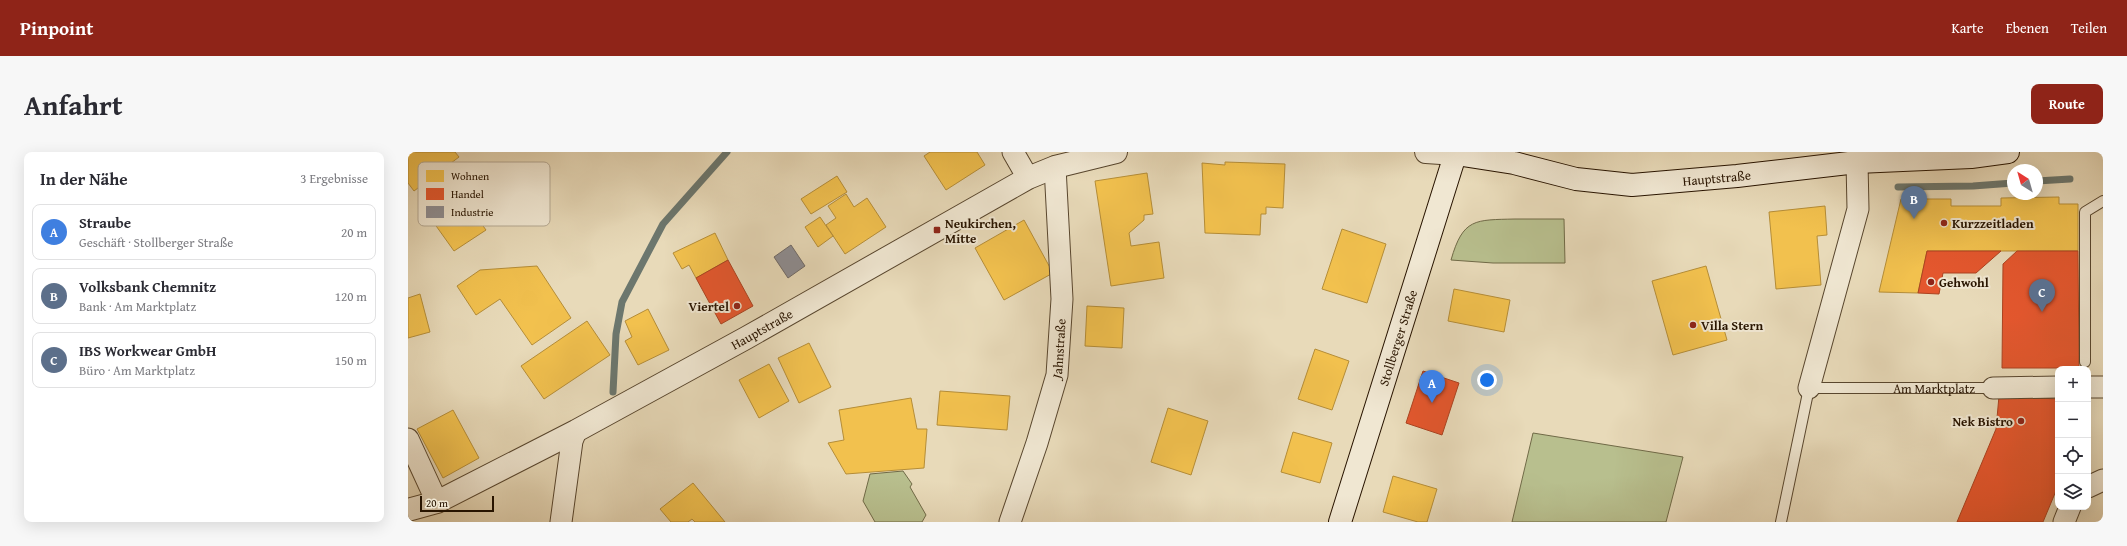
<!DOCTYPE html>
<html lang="de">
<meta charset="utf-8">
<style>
body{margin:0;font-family:"Gentium Book Plus",serif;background:#f7f7f7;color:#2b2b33}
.controls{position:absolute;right:12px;bottom:12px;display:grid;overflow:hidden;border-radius:8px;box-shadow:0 4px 16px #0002}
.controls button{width:36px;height:36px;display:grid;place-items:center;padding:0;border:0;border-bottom:1px solid #e1e1e2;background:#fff;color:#2b2b33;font:20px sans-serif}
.compass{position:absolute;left:1599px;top:12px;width:36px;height:36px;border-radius:50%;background:#fff;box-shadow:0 4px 16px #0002;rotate:323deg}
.scale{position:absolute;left:12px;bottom:10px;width:74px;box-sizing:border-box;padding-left:4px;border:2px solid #281400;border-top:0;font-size:11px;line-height:14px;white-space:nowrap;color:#281400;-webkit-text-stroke:3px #f0e7d2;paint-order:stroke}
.you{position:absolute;left:1079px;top:228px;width:14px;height:14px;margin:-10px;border:3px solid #fff;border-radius:50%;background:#1a73e8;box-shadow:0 0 0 6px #1a73e833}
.badge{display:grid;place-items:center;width:26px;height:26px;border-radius:50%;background:#8f2418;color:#fff;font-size:13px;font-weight:700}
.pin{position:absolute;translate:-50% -33px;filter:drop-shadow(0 1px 2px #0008)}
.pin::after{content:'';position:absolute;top:21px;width:14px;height:12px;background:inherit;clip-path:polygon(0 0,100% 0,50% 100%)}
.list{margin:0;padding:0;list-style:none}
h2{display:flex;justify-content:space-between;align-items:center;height:52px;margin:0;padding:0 16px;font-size:17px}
h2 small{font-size:13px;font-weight:400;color:#7c7c81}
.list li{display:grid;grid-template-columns:26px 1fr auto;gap:12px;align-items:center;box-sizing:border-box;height:56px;margin:0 8px 8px;padding:0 8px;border:1px solid #e1e1e2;border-radius:8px}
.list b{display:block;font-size:15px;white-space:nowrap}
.list p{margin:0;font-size:13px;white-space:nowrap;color:#7c7c81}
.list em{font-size:13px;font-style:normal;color:#7c7c81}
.icon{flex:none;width:22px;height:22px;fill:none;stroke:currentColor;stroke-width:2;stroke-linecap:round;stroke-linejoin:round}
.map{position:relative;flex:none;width:1695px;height:370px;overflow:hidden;border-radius:8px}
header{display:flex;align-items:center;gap:24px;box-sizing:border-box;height:56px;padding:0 20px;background:#8f2418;color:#fff}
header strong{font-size:19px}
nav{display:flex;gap:22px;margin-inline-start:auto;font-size:14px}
.intro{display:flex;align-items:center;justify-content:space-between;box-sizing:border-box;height:96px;padding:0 24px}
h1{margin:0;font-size:28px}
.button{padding:10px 18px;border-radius:8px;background:#8f2418;color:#fff;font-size:14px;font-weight:700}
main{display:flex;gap:24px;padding:0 24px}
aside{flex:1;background:#fff;border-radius:8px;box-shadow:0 4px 16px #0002}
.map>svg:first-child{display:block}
.green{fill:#b8bf8e;stroke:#706a47}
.homes{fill:#f2c14e;stroke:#b58d37}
.shops{fill:#e4572e;stroke:#ac4320}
.industry{fill:#8d8d92;stroke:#6f6966}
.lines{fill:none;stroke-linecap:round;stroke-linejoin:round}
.stream{stroke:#6c776e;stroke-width:7}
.service-casing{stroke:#58462e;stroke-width:12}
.minor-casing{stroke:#58462e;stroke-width:23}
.tertiary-casing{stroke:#58462e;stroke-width:24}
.secondary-casing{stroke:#281400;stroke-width:24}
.service{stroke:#f0e7d2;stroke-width:10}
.minor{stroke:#f0e7d2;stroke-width:21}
.tertiary{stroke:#f0e7d2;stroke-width:22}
.secondary{stroke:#f0e7d2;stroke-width:22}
.poi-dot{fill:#8f2418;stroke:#f0e7d2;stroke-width:1.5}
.labels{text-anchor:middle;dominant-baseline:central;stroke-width:4;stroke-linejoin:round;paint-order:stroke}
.street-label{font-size:13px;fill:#281400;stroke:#f0e7d2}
.poi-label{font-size:13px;font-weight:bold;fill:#281400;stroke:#f0e7d2;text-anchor:start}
.key{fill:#f0e7d2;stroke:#b4a893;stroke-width:1}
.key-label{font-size:11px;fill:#281400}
</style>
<header>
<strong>Pinpoint</strong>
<nav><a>Karte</a><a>Ebenen</a><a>Teilen</a></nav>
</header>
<div class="intro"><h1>Anfahrt</h1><a class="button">Route</a></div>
<main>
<aside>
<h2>In der Nähe<small>3 Ergebnisse</small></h2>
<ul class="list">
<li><span class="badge" style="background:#3f7fe0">A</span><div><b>Straube</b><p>Geschäft · Stollberger Straße</p></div><em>20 m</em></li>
<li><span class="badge" style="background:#5c6f8a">B</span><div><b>Volksbank Chemnitz</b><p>Bank · Am Marktplatz</p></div><em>120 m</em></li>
<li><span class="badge" style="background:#5c6f8a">C</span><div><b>IBS Workwear GmbH</b><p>Büro · Am Marktplatz</p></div><em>150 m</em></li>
</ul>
</aside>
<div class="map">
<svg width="1695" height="370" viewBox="0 0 1695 370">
<rect width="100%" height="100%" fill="#e8dab9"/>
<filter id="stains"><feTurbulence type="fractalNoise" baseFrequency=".005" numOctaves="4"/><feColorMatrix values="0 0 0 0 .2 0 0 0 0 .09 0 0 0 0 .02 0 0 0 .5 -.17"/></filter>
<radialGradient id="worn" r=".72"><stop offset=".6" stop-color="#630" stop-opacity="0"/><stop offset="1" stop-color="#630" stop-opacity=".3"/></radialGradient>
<g class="green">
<path d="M1107 67H1156L1157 111H1085L1043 108C1055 66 1067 68 1107 67Z"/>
<polygon points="1125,281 1275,305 1258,370 1104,370"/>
<polygon points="495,319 504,332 502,335 518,363 514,370 467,370 455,349 462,322"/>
</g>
<g class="homes">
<polygon points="0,0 47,0 51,5 6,39 0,31"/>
<polygon points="522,0 569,0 577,13 538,38 516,4"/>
<polygon points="817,10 877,12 875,56 858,55 858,62 853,62 852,83 797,81 794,11 817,13"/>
<polygon points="739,21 745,62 736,63 736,68 721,81 723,94 751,90 756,126 703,134 687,29"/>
<polygon points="429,24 439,40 403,62 393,47"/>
<polygon points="438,42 446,55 459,46 478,75 437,102 418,73 428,66 420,54"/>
<polygon points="1651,45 1651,52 1670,52 1670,99 1519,99 1510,141 1471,140 1493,47 1543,47 1543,54 1593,54 1593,46"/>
<polygon points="57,49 78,78 46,99 26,71"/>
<polygon points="1417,54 1419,83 1409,84 1413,133 1368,137 1361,60"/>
<polygon points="412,65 425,84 410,95 397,75"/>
<polygon points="616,68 645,121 596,148 567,96"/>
<polygon points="934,77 978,92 959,151 914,137"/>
<polygon points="307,81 320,108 288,126 281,113 274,117 265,101"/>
<polygon points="129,114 163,166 124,193 92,147 68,163 49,134 72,118"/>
<polygon points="1298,114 1319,188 1265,203 1244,129"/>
<polygon points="1046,137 1102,148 1096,180 1040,169"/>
<polygon points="12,142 22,180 0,186 0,146"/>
<polygon points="679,154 716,156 714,196 677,194"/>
<polygon points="240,157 261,198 230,213 217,189 224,185 217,169"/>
<polygon points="179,169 202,203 136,247 113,214"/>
<polygon points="401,191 423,235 391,251 370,206"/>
<polygon points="907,197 941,209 924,258 890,247"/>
<polygon points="361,212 381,249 351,266 331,228"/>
<polygon points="532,239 602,244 599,278 529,273"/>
<polygon points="503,246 509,277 519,277 516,316 438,322 420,291 436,288 431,258"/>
<polygon points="760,256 800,269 783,323 743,310"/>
<polygon points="45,258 71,306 35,326 9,277"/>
<polygon points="885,280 924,291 912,331 873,320"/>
<polygon points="985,324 1029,337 1019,370 1010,370 975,360"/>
<polygon points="285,331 317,370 287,370 284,367 280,370 263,370 252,357"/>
</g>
<g class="shops">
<polygon points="1519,99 1593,99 1568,121 1535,121 1531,142 1510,141"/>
<polygon points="1609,99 1670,99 1671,216 1594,216 1595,112"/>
<polygon points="320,108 345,154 313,172 288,126"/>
<polygon points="1015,219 1051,231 1034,283 998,271"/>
<polygon points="1591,244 1650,247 1650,334 1635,370 1549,370 1588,277"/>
</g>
<polygon class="industry" points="383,93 397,114 380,126 366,105"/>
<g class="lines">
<g class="stream">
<polyline points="1629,29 1662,27"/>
<polyline points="1490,35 1565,34 1605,31"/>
<polyline points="205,240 208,182 214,150 255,72 319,0"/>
</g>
<g class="service-casing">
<g id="service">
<polyline points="1677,210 1677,60 1695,49"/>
<path id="s1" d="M1373 370 1401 236H1585"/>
</g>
</g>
<g class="minor-casing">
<g id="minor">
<polyline points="605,0 620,26"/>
<polyline points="1680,235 1695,235"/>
<polyline points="1401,236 1450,57 1449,10"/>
<polyline points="1585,236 1650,235"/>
<polyline points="0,287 29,350"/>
<polyline points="1680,335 1695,328"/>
<polyline points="153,370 164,289 168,279"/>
<path id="s2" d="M602 370 629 291 649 223 654 147 647 15"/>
<polyline points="1656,370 1662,355"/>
</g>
</g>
<g class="tertiary-casing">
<g id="tertiary">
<polyline points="1018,0 1048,2"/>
<path id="s3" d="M0 358 29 350 168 279 338 186 620 26 647 15 708 0"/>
</g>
</g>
<g class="secondary-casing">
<g id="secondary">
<path id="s4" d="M1048 2 1106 11 1168 27 1224 33 1329 24 1449 10 1563 5 1600 0"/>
<path id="s5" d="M932 370 1048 0"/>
</g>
</g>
<use href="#service" class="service"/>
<use href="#minor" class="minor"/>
<use href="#tertiary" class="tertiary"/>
<use href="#secondary" class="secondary"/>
</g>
<g class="poi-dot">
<circle cx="1536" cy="71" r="4"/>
<rect x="525" y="74" width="8" height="8" rx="2"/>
<circle cx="1523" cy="130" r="4"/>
<circle cx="329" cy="154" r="4"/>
<circle cx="1285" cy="173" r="4"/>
<circle cx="1613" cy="269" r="4"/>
</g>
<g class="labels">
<g class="street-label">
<text stroke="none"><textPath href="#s4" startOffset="264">Hauptstraße</textPath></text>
<text stroke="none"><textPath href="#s3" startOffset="398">Hauptstraße</textPath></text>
<text stroke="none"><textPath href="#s5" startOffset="193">Stollberger Straße</textPath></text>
<text stroke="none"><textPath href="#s2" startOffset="181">Jahnstraße</textPath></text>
<text stroke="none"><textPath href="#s1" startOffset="262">Am Marktplatz</textPath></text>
</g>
<g class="poi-label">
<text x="537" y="71">Neukirchen,<tspan x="537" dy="15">Mitte</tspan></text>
<text x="1544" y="71">Kurzzeitladen</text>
<text x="1531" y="130">Gehwohl</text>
<text x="321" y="154" text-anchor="end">Viertel</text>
<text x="1293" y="173">Villa Stern</text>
<text x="1605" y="269" text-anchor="end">Nek Bistro</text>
</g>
</g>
<rect x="10" y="10" width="132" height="64" rx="6" class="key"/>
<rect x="18" y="18" width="18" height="12" fill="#f2c14e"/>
<rect x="18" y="36" width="18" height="12" fill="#e4572e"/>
<rect x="18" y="54" width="18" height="12" fill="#8d8d92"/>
<g class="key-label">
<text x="43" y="28">Wohnen</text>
<text x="43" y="46">Handel</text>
<text x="43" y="64">Industrie</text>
</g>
<rect width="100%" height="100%" filter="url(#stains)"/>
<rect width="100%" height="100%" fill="url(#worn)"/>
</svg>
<div class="controls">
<button>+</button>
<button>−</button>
<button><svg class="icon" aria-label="locate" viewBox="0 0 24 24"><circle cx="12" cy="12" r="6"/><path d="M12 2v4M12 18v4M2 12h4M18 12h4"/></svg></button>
<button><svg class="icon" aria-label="layers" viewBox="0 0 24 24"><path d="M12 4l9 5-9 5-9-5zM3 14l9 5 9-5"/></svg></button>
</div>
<svg class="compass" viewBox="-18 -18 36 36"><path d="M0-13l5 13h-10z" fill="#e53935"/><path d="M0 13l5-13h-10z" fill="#7c7c81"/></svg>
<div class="scale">20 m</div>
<div class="you"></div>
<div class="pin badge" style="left:1024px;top:251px;background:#3f7fe0">A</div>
<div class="pin badge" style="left:1506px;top:67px;background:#5c6f8a">B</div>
<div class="pin badge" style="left:1634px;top:160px;background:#5c6f8a">C</div>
</div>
</main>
